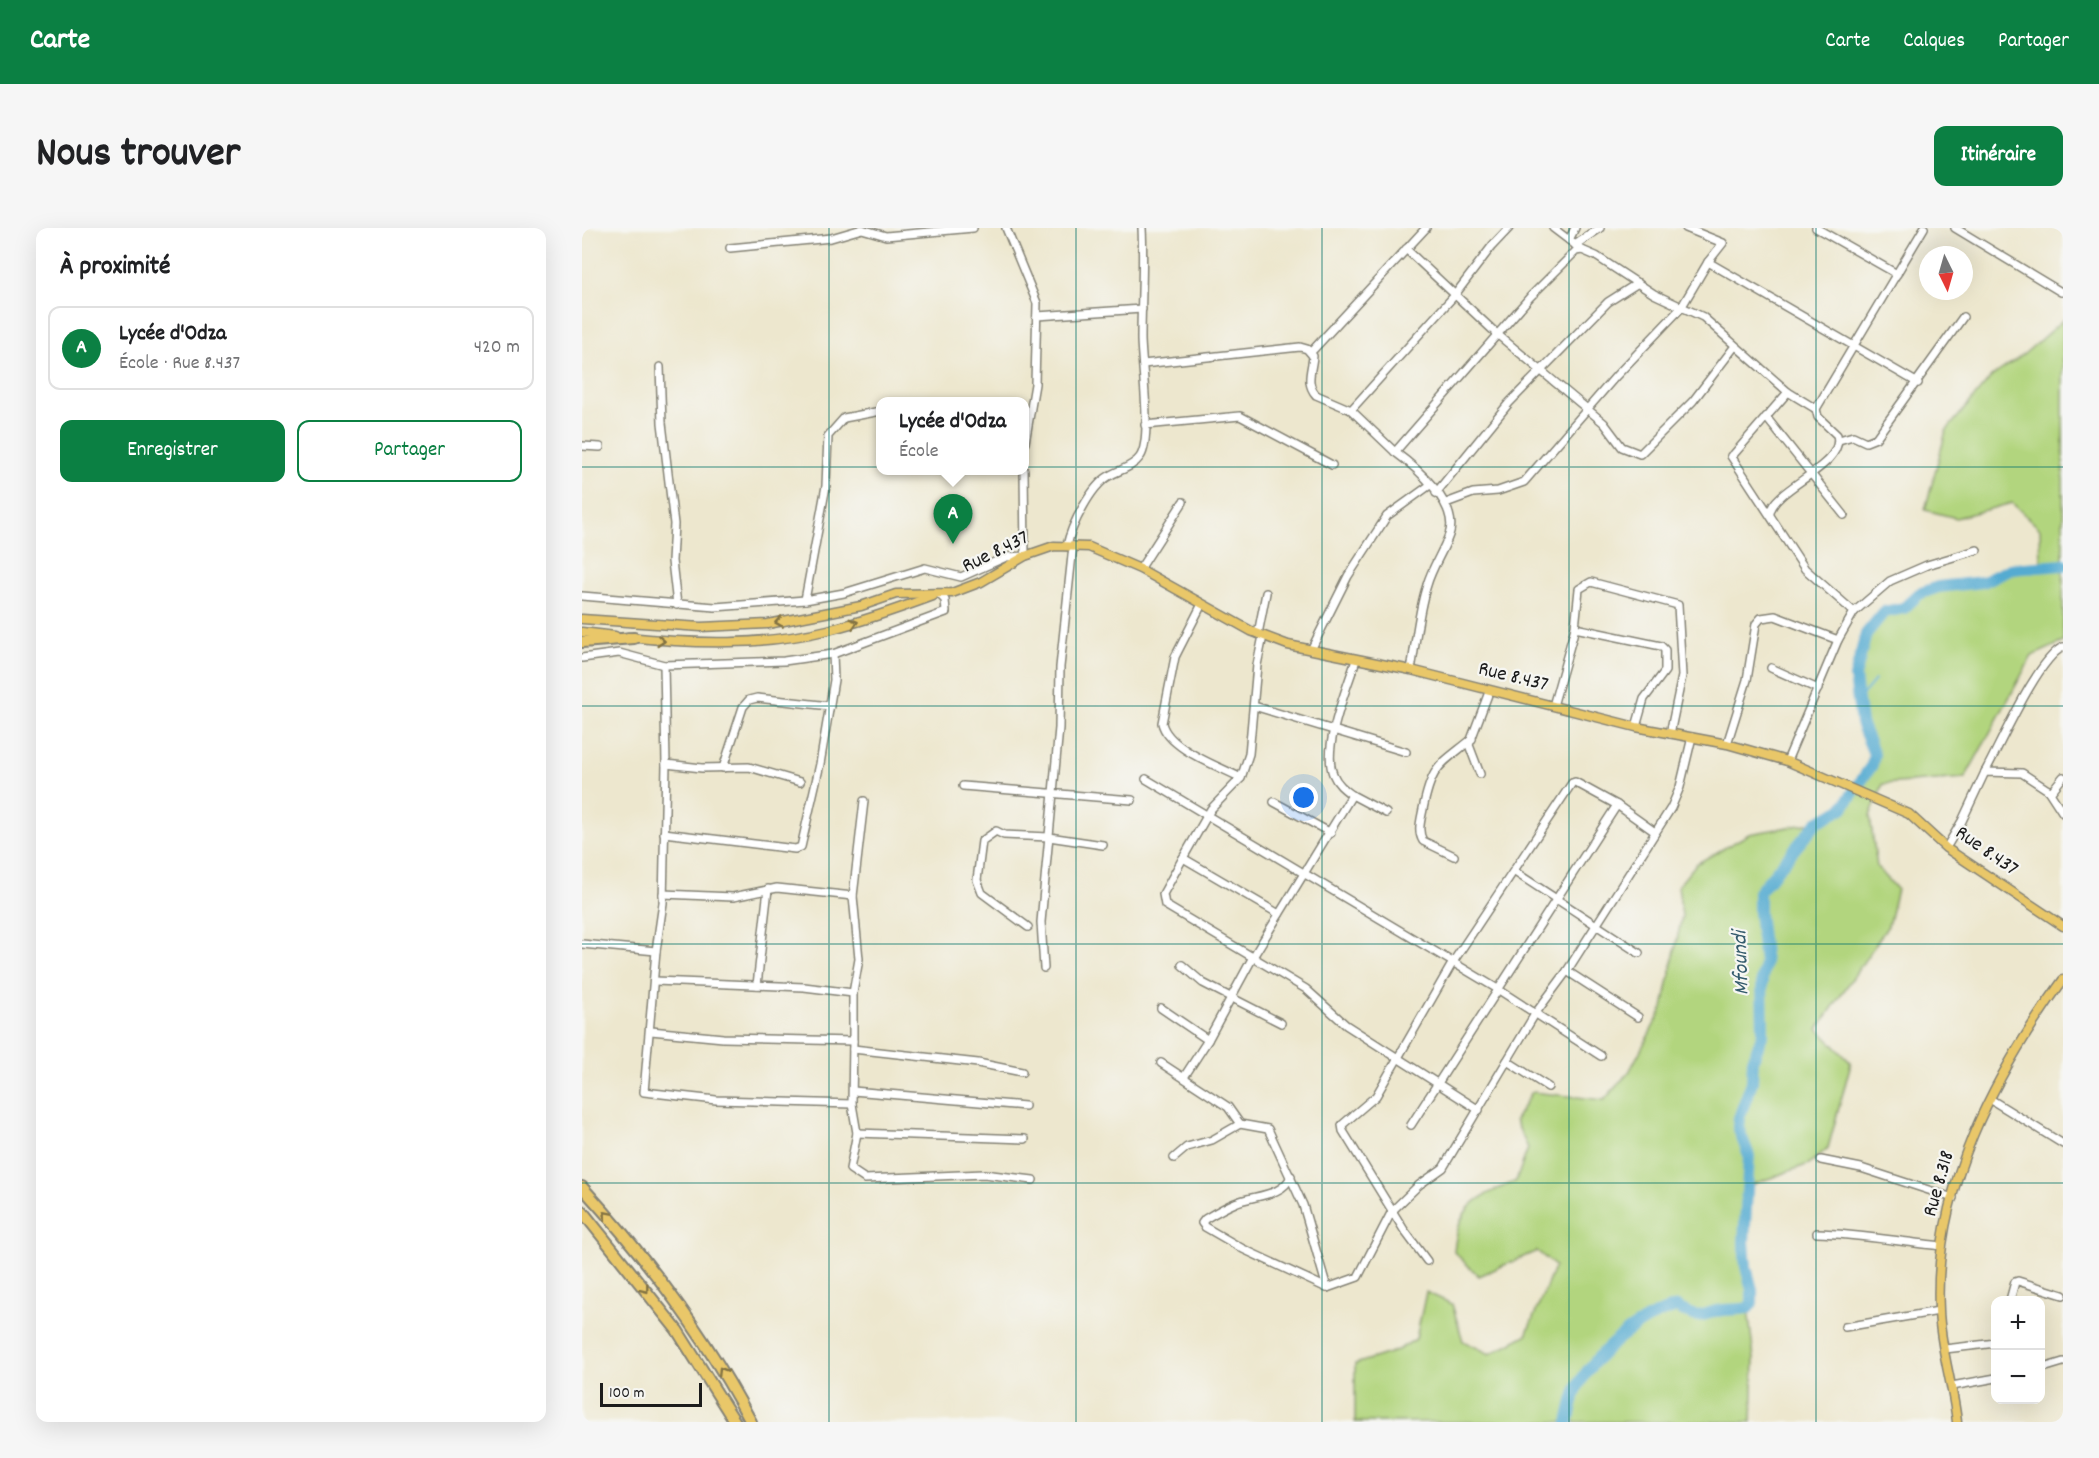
<!DOCTYPE html>
<html lang="fr">
<meta charset="utf-8">
<style>
body{margin:0;font-family:Dekko,sans-serif;background:#f6f6f6;color:#202124}
.controls{position:absolute;right:18px;bottom:18px;display:grid;overflow:hidden;border-radius:12px;box-shadow:0 6px 24px #0002}
.controls button{width:54px;height:54px;display:grid;place-items:center;padding:0;border:0;border-bottom:2px solid #e0e0e0;background:#fff;color:#202124;font:30px sans-serif}
.compass{position:absolute;left:1337px;top:18px;width:54px;height:54px;border-radius:50%;background:#fff;box-shadow:0 6px 24px #0002;rotate:175deg}
.scale{position:absolute;left:18px;bottom:15px;width:102px;box-sizing:border-box;padding-left:6px;border:3px solid #1c1c1c;border-top:0;font-size:16px;line-height:21px;white-space:nowrap;color:#1c1c1c;-webkit-text-stroke:4px #f6f6f2;paint-order:stroke}
.you{position:absolute;left:722px;top:570px;width:21px;height:21px;margin:-15px;border:4px solid #fff;border-radius:50%;background:#1a73e8;box-shadow:0 0 0 9px #1a73e833}
.badge{display:grid;place-items:center;width:39px;height:39px;border-radius:50%;background:#0b8043;color:#fff;font-size:20px;font-weight:700}
.pin{position:absolute;translate:-50% -50px;filter:drop-shadow(0 2px 3px #0008)}
.pin::after{content:'';position:absolute;top:32px;width:21px;height:18px;background:inherit;clip-path:polygon(0 0,100% 0,50% 100%)}
.popup{position:absolute;left:294px;top:169px;width:153px;height:78px;box-sizing:border-box;display:grid;place-content:center;border-radius:12px;background:#fff;filter:drop-shadow(0 2px 4px #0005);font-size:20px;white-space:nowrap;color:#757577}
.popup b{font-size:22px;color:#202124}
.popup::after{content:'';position:absolute;left:50%;top:100%;margin-left:-12px;border:12px solid transparent;border-top-color:#fff}
.list{margin:0;padding:0;list-style:none}
h2{display:flex;justify-content:space-between;align-items:center;height:78px;margin:0;padding:0 24px;font-size:26px}
h2 small{font-size:20px;font-weight:400;color:#757577}
.list li{display:grid;grid-template-columns:39px 1fr auto;gap:18px;align-items:center;box-sizing:border-box;height:84px;margin:0 12px 12px;padding:0 12px;border:2px solid #e0e0e0;border-radius:12px}
.list b{display:block;font-size:22px;white-space:nowrap}
.list p{margin:0;font-size:20px;white-space:nowrap;color:#757577}
.list em{font-size:20px;font-style:normal;color:#757577}
.actions{display:flex;gap:12px;padding:18px 24px}
.actions a{flex:1;padding:14px 0;border:2px solid #0b8043;border-radius:12px;text-align:center;font-size:21px;color:#0b8043}
.actions .main{background:#0b8043;color:#fff}
.map{position:relative;flex:none;width:1481px;height:1194px;overflow:hidden;border-radius:12px}
header{display:flex;align-items:center;gap:36px;box-sizing:border-box;height:84px;padding:0 30px;background:#0b8043;color:#fff}
header strong{font-size:28px}
nav{display:flex;gap:33px;margin-inline-start:auto;font-size:21px}
.intro{display:flex;align-items:center;justify-content:space-between;box-sizing:border-box;height:144px;padding:0 36px}
h1{margin:0;font-size:42px}
.button{padding:15px 27px;border-radius:12px;background:#0b8043;color:#fff;font-size:21px;font-weight:700}
main{display:flex;gap:36px;padding:0 36px}
aside{flex:1;background:#fff;border-radius:12px;box-shadow:0 6px 24px #0002}
.map>svg:first-child{display:block}
.green{fill:#b2d57e;stroke:#67784d;stroke-width:1.5}
.lines{fill:none;stroke-linecap:round;stroke-linejoin:round}
.stream{stroke:#54abd1;stroke-width:2}
.river{stroke:#54abd1;stroke-width:12}
.minor-casing{stroke:#848275;stroke-width:10}
.major-casing{stroke:#848275;stroke-width:11}
.highway-casing{stroke:#848275;stroke-width:14}
.minor{stroke:#fff;stroke-width:7}
.major{stroke:#e9c769;stroke-width:8}
.highway{stroke:#e9c769;stroke-width:10}
.oneway{stroke:#827242}
.grid{fill:none;stroke:#0f766e;stroke-width:1.5;stroke-opacity:0.55}
.labels{text-anchor:middle;dominant-baseline:central;stroke-width:4.5;stroke-linejoin:round;paint-order:stroke}
.street-label{font-size:21px;fill:#1c1c1c;stroke:#f6f6f2}
.water-label{font-size:22px;font-style:italic;fill:#355c6d;stroke:#f6f6f2}
</style>
<header>
<strong>Carte</strong>
<nav><a>Carte</a><a>Calques</a><a>Partager</a></nav>
</header>
<div class="intro"><h1>Nous trouver</h1><a class="button">Itinéraire</a></div>
<main>
<aside>
<h2>À proximité<small></small></h2>
<ul class="list">
<li><span class="badge">A</span><div><b>Lycée d'Odza</b><p>École · Rue 8.437</p></div><em>420 m</em></li>
</ul>
<div class="actions"><a class="main">Enregistrer</a><a>Partager</a></div>
</aside>
<div class="map">
<svg width="1481" height="1194" viewBox="0 0 1481 1194">
<rect width="100%" height="100%" fill="#f6f6f2"/>
<filter id="ink" filterUnits="userSpaceOnUse"><feTurbulence type="fractalNoise" baseFrequency=".0167" numOctaves="2"/><feDisplacementMap in="SourceGraphic" scale="12" xChannelSelector="R" yChannelSelector="G"/><feConvolveMatrix kernelMatrix="1 2 1 2 8 2 1 2 1" color-interpolation-filters="sRGB"/></filter>
<filter id="wash" filterUnits="userSpaceOnUse"><feTurbulence type="fractalNoise" baseFrequency=".008" numOctaves="4" result="noise"/><feDisplacementMap in="SourceGraphic" scale="24" xChannelSelector="R" yChannelSelector="G"/><feGaussianBlur stdDeviation="1.35" result="paint"/><feColorMatrix in="noise" values="0 0 0 0 0 0 0 0 0 0 0 0 0 0 0 0 0 1.4 0 .05"/><feComposite in="paint" operator="in"/></filter>
<g filter="url(#wash)">
<rect width="100%" height="100%" fill="#ede7ce"/>
<path class="green" d="M1481 92V414L1450 428 1383 550 1301 556 1288 588 1295 639 1315 661 1306 698 1236 801 1269 835 1246 920 1227 936 1166 958C1165 985 1160 1012 1164 1039 1166 1054 1175 1067 1166 1080L1172 1131 1170 1194H773V1136L814 1123 834 1111 844 1064 870 1076 881 1113 908 1126 944 1107 973 1038 955 1023 897 1048 872 1024C877 976 892 971 934 953L946 920 933 892 950 864 1022 872 1047 844 1081 780 1100 688 1096 658 1114 636 1167 606 1235 594 1260 581 1290 537 1292 526 1279 495 1273 449 1284 406 1302 384 1322 380 1337 366 1356 359 1401 354 1429 341 1459 337 1458 301 1430 275 1374 290 1343 282 1364 203 1409 149 1441 127Z"/>
<g class="lines">
<polyline class="stream" points="1277,471 1293,452"/>
<path class="river" d="M986 1194C989 1183 991 1169 996 1158 1014 1124 1057 1089 1095 1079 1121 1095 1116 1085 1141 1082 1149 1081 1158 1082 1166 1080L1170 1075V1062L1164 1039 1162 1014 1167 928 1156 899 1157 890 1170 854 1171 832 1181 805 1180 751 1183 735 1177 685V664L1235 594 1260 581 1290 537 1292 526 1279 495 1273 449 1284 406 1302 384 1322 380 1337 366 1356 359 1401 354 1429 341 1481 337"/>
</g>
</g>
<g filter="url(#ink)">
<g class="lines">
<g class="minor-casing">
<g id="minor">
<polyline points="424,0 455,75 453,156 443,215"/>
<polyline points="971,0 1000,22"/>
<polyline points="1234,0 1315,46"/>
<polyline points="1373,0 1479,64"/>
<polyline points="987,12 993,0"/>
<polyline points="993,17 1018,0"/>
<polyline points="148,20 249,10 280,1 304,8 391,0"/>
<polyline points="824,21 915,106 1022,195 1040,219 1058,226 1111,173 1153,118"/>
<polyline points="1126,34 1336,155"/>
<polyline points="455,88 560,81"/>
<polyline points="729,124 844,0"/>
<path d="M561 136 718 119 725 121 731 128C730 142 723 155 734 167L769 182 813 224"/>
<polyline points="78,139 80,195 92,296 90,333 95,377"/>
<polyline points="769,182 872,68 910,18 927,0"/>
<polyline points="1184,189 1262,287"/>
<polyline points="563,197 658,188 750,237"/>
<polyline points="1257,212 1271,208 1284,214 1294,210 1381,89"/>
<polyline points="0,218 18,219"/>
<polyline points="1152,226 1206,164"/>
<polyline points="1149,228 1223,341 1272,384 1256,412 1205,533"/>
<polyline points="854,265 927,175 1026,74 1056,55"/>
<polyline points="864,275 891,265 916,263 942,254 1034,148 1099,80 1126,34 1141,15 1104,0"/>
<path d="M1188 285C1192 259 1264 238 1255 207L1236 189 1234 181 1342 0"/>
<path d="M485 318C489 298 509 258 527 248 537 242 551 239 558 229 571 211 559 135 559 110 559 74 562 37 560 0"/>
<polyline points="558,341 601,274"/>
<polyline points="0,368 133,379 223,372 262,365 343,340 379,349 424,329 443,328 442,242"/>
<polyline points="223,372 244,258 246,208 262,190 299,183"/>
<path d="M620 376 593 429 580 495C586 521 637 538 659 550"/>
<polyline points="1272,384 1308,353 1345,337 1395,322"/>
<polyline points="993,400 1079,418 1083,422 1083,443 1062,471 1054,499"/>
<polyline points="676,406 684,365"/>
<polyline points="681,408 675,437 667,526 659,550 629,581 601,630 697,686"/>
<polyline points="729,422 766,348 805,288 848,257"/>
<polyline points="0,430 37,425 82,437 202,433 251,426 364,384 363,372 357,366"/>
<polyline points="82,437 84,536 81,675 74,723 62,864 134,872 270,876"/>
<polyline points="1189,440 1236,461"/>
<path d="M829 442C834 414 836 384 845 357 850 339 861 324 867 307 878 277 835 240 813 224L948 69 994 23 1000 22 1014 28 1072 66 1121 89 1206 164 1234 181"/>
<polyline points="672,478 824,524"/>
<polyline points="971,478 993,400 997,361 1009,354 1096,377 1100,448 1088,506"/>
<polyline points="1145,516 1165,452 1174,396 1179,390 1193,388 1256,412"/>
<polyline points="84,536 120,540 167,539 218,554"/>
<polyline points="141,540 161,479 167,472 175,470 248,478"/>
<path d="M1403 544C1418 517 1456 430 1481 419"/>
<polyline points="898,546 887,517 907,464"/>
<polyline points="564,551 914,760 1019,828"/>
<polyline points="381,558 550,572"/>
<polyline points="1466,562 1481,585"/>
<polyline points="770,567 804,585"/>
<polyline points="282,573 271,668 277,731 271,765 271,813 270,876 275,905 268,941 283,951 402,946 451,952"/>
<polyline points="692,574 749,605"/>
<polyline points="82,605 213,621 219,619 238,536 252,452 251,426"/>
<polyline points="1364,620 1380,593 1403,544 1440,545 1469,564 1481,549"/>
<path d="M872 628 841 613C835 603 839 592 841 581 850 537 857 538 890 511"/>
<polyline points="601,630 581,666 583,677 724,761 764,797 897,882"/>
<polyline points="933,644 1057,725"/>
<polyline points="81,666 151,669 195,660 271,668"/>
<polyline points="446,699 400,665 395,652 400,613 414,603 422,607 467,609 521,617"/>
<polyline points="0,716 74,723"/>
<polyline points="600,737 621,755 699,795"/>
<polyline points="462,740 459,694 477,500 478,439 491,318"/>
<polyline points="985,743 1056,789"/>
<polyline points="73,753 222,759 271,765"/>
<polyline points="175,757 186,661"/>
<polyline points="579,780 626,812"/>
<polyline points="69,803 141,810 271,813"/>
<polyline points="271,821 396,835 440,844"/>
<polyline points="925,833 966,859"/>
<polyline points="579,835 646,879 658,896 686,901 721,977 745,1060"/>
<path d="M602 849 626 812 671 729 770 567C762 561 755 556 751 546 740 518 765 460 774 432"/>
<polyline points="271,863 443,878"/>
<polyline points="1408,871 1481,916"/>
<polyline points="829,897 1035,577"/>
<polyline points="275,905 443,911"/>
<polyline points="592,930 605,919 630,912 658,896"/>
<polyline points="1239,932 1279,940 1371,970"/>
<path d="M709 948C701 969 671 967 653 975 643 979 633 985 623 991L620 995 623 999 661 1021 745 1060 776 1049 810 983 837 957 861 940 953 786 985 743 1089 580 1098 559 1110 509"/>
<path d="M1235 1005C1277 1006 1318 1014 1360 1018"/>
<polyline points="845,1033 822,1002 761,903 760,897 794,868 871,734 990,555 993,554 1035,577 1073,604"/>
<polyline points="1428,1072 1433,1054 1436,1053 1481,1067"/>
<polyline points="1263,1099 1357,1083"/>
<polyline points="1363,1121 1414,1115"/>
<polyline points="1458,1141 1481,1134"/>
<polyline points="1370,1158 1414,1150"/>
</g>
</g>
<g class="major-casing">
<g id="major">
<polyline points="0,391 119,399 186,396 279,378 314,366 370,365 399,354 443,328 472,318 507,319 558,341 669,403 706,417 829,442 1054,499 1145,516 1205,533 1327,586 1364,620 1481,698"/>
<polyline points="0,404 33,408"/>
<path d="M46 409C112 416 181 418 246 402 282 393 316 381 351 368"/>
<path d="M1375 1194C1371 1157 1358 1119 1357 1082 1351 961 1413 846 1481 752"/>
</g>
</g>
<g class="highway-casing">
<g id="highway">
<polyline points="0,414 52,410"/>
<path d="M0 959C64 1029 125 1110 169 1194"/>
<polyline points="0,983 95,1102 153,1194"/>
</g>
</g>
<use href="#minor" class="minor"/>
<use href="#major" class="major"/>
<use href="#highway" class="highway"/>
</g>
<defs><path id="oneway-chevron" d="M-2-3.5L2.5 0L-2 3.5" fill="none" stroke-width="1.6" stroke-linecap="round" stroke-linejoin="round" transform="scale(1.5)"/></defs>
<g class="oneway">
<use href="#oneway-chevron" transform="translate(197 394) rotate(171)"/>
<use href="#oneway-chevron" transform="translate(272 395) rotate(-16)"/>
<use href="#oneway-chevron" transform="translate(79 413) rotate(4)"/>
<use href="#oneway-chevron" transform="translate(25 987) rotate(-130)"/>
<use href="#oneway-chevron" transform="translate(63 1061) rotate(52)"/>
<use href="#oneway-chevron" transform="translate(140 1143) rotate(-122)"/>
</g>
</g>
<path class="grid" d="M247 0V1194M494 0V1194M740 0V1194M987 0V1194M1234 0V1194M0 239H1481M0 478H1481M0 716H1481M0 955H1481"/>
<g class="labels">
<g class="street-label">
<text transform="translate(414 325) rotate(-26)">Rue 8.437</text>
<text transform="translate(931 450) rotate(14)">Rue 8.437</text>
<text transform="translate(1404 624) rotate(35)">Rue 8.437</text>
<text transform="translate(1358 956) rotate(-74)">Rue 8.318</text>
</g>
<g class="water-label">
<text transform="translate(1160 735) rotate(-92)">Mfoundi</text>
</g>
</g>
</svg>
<div class="controls">
<button>+</button>
<button>−</button>
</div>
<svg class="compass" viewBox="-18 -18 36 36"><path d="M0-13l5 13h-10z" fill="#e53935"/><path d="M0 13l5-13h-10z" fill="#757577"/></svg>
<div class="scale">100 m</div>
<div class="you"></div>
<div class="pin badge" style="left:371px;top:316px">A</div>
<div class="popup"><b>Lycée d'Odza</b>École</div>
</div>
</main>
